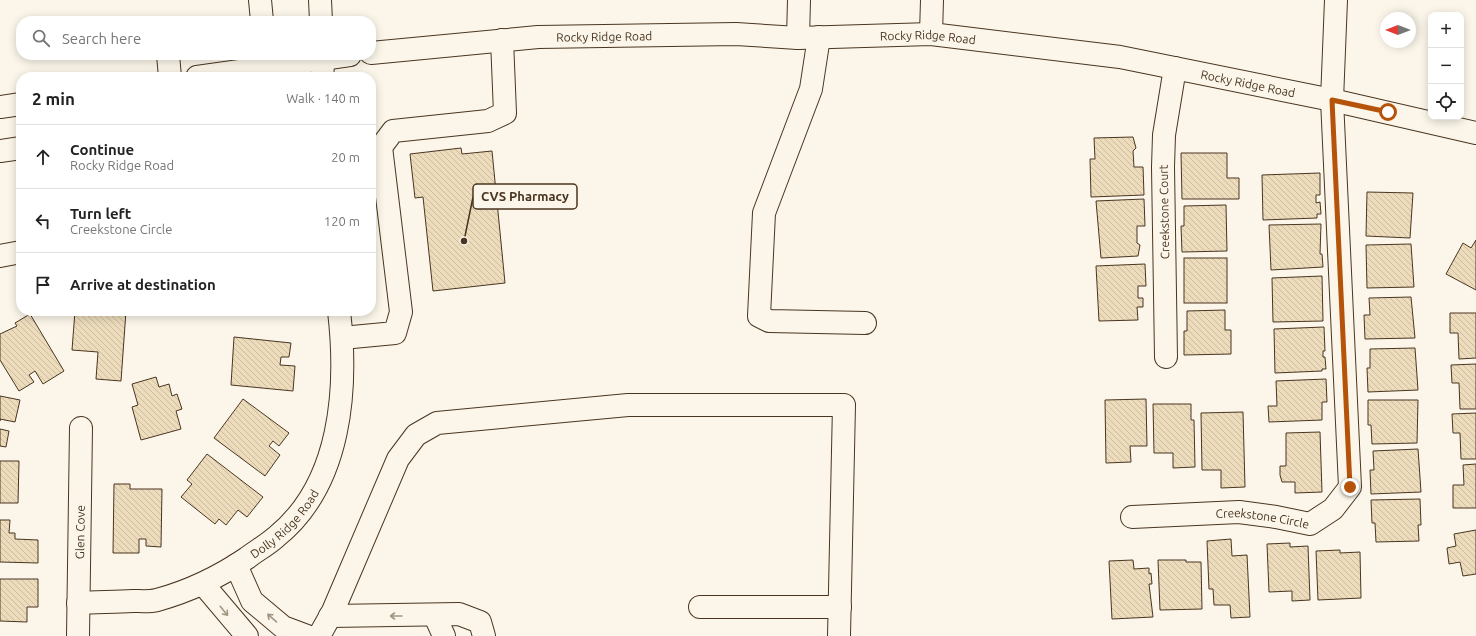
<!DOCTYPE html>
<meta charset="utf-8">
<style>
body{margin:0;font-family:Ubuntu,sans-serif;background:#f6f6f6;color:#222}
.controls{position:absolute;right:12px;top:12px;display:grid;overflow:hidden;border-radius:8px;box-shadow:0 2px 10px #0003}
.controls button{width:36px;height:36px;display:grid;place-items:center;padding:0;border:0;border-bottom:1px solid #e0e0e0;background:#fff;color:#222;font:20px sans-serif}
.compass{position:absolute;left:1380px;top:12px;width:36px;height:36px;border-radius:50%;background:#fff;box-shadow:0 2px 10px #0003;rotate:270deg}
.stop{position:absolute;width:12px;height:12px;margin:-9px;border:3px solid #b45309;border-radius:50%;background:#fff}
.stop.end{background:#b45309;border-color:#fff;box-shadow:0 1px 4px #0008}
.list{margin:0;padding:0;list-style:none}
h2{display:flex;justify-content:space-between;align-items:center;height:52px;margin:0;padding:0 16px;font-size:17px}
h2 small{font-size:13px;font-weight:400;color:#767676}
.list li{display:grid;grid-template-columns:26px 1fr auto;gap:12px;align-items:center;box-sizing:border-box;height:64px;padding:0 16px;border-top:1px solid #e0e0e0}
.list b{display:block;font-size:15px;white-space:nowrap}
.list p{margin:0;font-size:13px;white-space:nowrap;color:#767676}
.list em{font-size:13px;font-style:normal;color:#767676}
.icon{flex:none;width:22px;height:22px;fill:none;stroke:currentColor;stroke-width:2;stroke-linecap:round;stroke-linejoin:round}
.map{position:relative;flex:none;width:1476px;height:636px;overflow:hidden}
.search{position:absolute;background:#fff;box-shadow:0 2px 10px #0003;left:16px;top:16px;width:360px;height:44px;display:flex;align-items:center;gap:10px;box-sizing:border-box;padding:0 14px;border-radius:16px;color:#767676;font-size:15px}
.panel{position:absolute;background:#fff;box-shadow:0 2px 10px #0003;left:16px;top:72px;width:360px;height:244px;border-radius:16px}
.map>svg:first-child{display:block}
.building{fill:url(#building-back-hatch);stroke:#4a3520}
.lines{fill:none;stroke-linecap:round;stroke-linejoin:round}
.minor-casing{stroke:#4a3520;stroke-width:24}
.major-casing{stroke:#4a3520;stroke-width:24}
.minor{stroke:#fbf6e9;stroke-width:22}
.major{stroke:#fbf6e9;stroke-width:22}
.oneway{stroke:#a29684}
.route{stroke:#b45309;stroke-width:5}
.labels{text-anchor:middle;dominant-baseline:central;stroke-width:3;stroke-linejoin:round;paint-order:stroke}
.street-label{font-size:12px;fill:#4a3520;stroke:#fbf6e9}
.leader{fill:none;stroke:#4a3520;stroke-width:1.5}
.callout-dot{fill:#4a3520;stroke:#fbf6e9;stroke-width:1.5}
.callout{fill:#fbf6e9;stroke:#4a3520;stroke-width:1.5}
.callout-label{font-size:13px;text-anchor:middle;font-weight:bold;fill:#4a3520}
</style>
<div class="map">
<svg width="1476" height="636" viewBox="0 0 1476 636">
<defs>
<pattern id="building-back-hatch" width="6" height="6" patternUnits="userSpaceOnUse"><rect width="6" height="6" fill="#ecdcbc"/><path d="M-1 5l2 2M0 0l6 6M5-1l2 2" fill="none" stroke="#ccbda1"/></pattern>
</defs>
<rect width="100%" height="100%" fill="#fbf6e9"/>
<g class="building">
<polygon points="1133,137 1136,148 1133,151 1134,167 1143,167 1144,195 1091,197 1090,159 1095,159 1094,138"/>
<polygon points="461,148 462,154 492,151 505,283 433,291 423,197 415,198 410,154"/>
<polygon points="1181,153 1227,153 1227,178 1239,178 1239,199 1182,199"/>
<polygon points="1320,173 1320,195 1316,195 1316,203 1320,202 1321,214 1317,214 1317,218 1263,220 1262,175"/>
<polygon points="1367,192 1413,193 1410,238 1366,236"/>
<polygon points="1144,199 1145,226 1137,226 1137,243 1140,245 1138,256 1101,258 1096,201"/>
<polygon points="1226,205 1227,251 1182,252 1181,226 1184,226 1184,206"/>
<polygon points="1321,224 1320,254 1322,254 1323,267 1271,270 1269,225"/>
<polygon points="1476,240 1476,290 1446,274 1463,243 1471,248"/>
<polygon points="1411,244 1414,287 1367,288 1366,245"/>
<rect x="1184" y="258" width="43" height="45"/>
<polygon points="1145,264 1146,286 1138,286 1138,298 1143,298 1143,307 1137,307 1138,320 1099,321 1096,266"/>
<polygon points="1322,276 1323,321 1273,322 1272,278"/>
<polygon points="1411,297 1415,338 1365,339 1364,315 1370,315 1369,298"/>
<polygon points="1225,310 1225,330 1231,330 1231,354 1184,355 1184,331 1187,331 1187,311"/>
<polygon points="75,311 126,311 121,381 96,379 98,352 72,350"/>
<polygon points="1450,313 1476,313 1476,358 1459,359 1458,333 1450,333"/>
<polygon points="30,314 64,371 43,384 35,371 29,375 34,382 19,391 0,360 0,334 17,326 15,323"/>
<polygon points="1324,327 1325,351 1323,351 1323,357 1325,357 1326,369 1322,369 1322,371 1275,373 1274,329"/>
<polygon points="234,337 291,343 289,357 281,357 280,365 295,366 293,391 231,385"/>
<polygon points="1415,348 1418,390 1368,392 1367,368 1370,368 1370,349"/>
<polygon points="1476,364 1476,409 1460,409 1459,383 1452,383 1451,365"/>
<polygon points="156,377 159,387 169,384 172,396 177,394 182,409 176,411 181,429 141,440 132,407 138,405 132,384"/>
<polygon points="1326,379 1327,402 1322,402 1322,420 1269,422 1268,406 1277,406 1276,381"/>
<polygon points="0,396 20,400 15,422 0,419 0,421"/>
<polygon points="243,399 289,433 279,446 273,441 269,446 280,455 265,476 214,438"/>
<polygon points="1146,399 1147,446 1130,446 1131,462 1106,463 1105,400"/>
<polygon points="1368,400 1418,400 1417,443 1372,444 1371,425 1368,425"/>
<polygon points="1153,404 1191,404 1191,420 1194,420 1195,467 1173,468 1173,453 1154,453"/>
<polygon points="1243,412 1245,487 1221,488 1221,470 1202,470 1201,413"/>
<polygon points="1476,413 1476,459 1461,459 1460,433 1453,433 1452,414"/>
<polygon points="0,429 9,431 6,447 0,446"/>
<polygon points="1320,432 1322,492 1295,493 1295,482 1282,482 1280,475 1280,466 1286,466 1286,433"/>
<polygon points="1418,449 1421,492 1371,494 1370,470 1374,470 1373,451"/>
<polygon points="207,454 263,497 247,517 238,510 226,525 219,519 215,524 181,497 192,484 187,480"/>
<polygon points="0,461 19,461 18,503 0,503"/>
<polygon points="1476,464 1476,508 1453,508 1453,485 1464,485 1463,465"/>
<polygon points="114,484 130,484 130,489 162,489 161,547 146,546 146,539 139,539 139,553 113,553"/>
<polygon points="1420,499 1421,525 1418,525 1419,541 1376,542 1375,523 1372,523 1371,500"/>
<polygon points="0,520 10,520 9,533 15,533 15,539 38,540 38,563 0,562"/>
<polygon points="1476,530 1476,574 1463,576 1460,562 1449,564 1447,548 1456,546 1454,534"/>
<polygon points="1231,539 1232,556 1247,555 1250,617 1231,618 1230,605 1214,605 1213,589 1209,589 1207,541"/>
<polygon points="1290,543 1290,547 1308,546 1310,600 1292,601 1292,591 1269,592 1267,544"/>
<polygon points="1340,550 1340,553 1360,552 1361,598 1318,600 1316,551"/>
<polygon points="1133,560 1134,569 1149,568 1149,574 1151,573 1152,584 1149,584 1153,617 1112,619 1109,561"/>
<polygon points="1158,560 1186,560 1186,562 1201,562 1202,609 1160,610"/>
<polygon points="0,579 38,579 38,607 27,607 27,622 0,621"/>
</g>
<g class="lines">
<g class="minor-casing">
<g id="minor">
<polyline points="260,0 262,21"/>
<polyline points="320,0 321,21"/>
<polyline points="931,34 932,0"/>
<polyline points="819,37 811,89 764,213 759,316 769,321 865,323"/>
<polyline points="798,38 799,0"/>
<polyline points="168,55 170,77"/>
<polyline points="322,77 324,55"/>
<polyline points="0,151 21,148"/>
<polyline points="0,256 21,252"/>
<polyline points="342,338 395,333 401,312 381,147 393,131 488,121 505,113 502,40"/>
<polyline points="1166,357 1163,167 1164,135 1175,68"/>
<path id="s1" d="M1132 517 1239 512 1276 517 1310 524 1333 509 1350 487 1332 100 1336 0"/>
<polyline points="236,565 252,601 283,627 307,636"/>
<polyline points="203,584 247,636"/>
<path id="s2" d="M78 603C97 602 115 602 133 601 140 601 149 602 157 600 190 591 219 577 247 558 256 551 267 545 276 537 342 484 348 388 339 311"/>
<polyline points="700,607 840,607"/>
<polyline points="330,616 459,614 480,622 484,636"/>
<polyline points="435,616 444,636"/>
<path id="s3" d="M78 636 81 428"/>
<polyline points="319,636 333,611 398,459 416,435 437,423 628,405 844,405 839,636"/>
</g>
</g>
<g class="major-casing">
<g id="major">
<path id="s4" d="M371 53 538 37 736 34 798 38 931 34 1120 57 1332 100 1476 133"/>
<polyline points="197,77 350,55"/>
<polyline points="0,107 21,104"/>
</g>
</g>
<use href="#minor" class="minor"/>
<use href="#major" class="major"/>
</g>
<defs><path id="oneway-shaft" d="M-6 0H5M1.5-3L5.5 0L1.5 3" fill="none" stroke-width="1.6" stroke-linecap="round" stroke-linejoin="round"/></defs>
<g class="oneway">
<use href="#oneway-shaft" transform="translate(224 611) rotate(51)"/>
<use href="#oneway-shaft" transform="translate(396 616) rotate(180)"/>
<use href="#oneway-shaft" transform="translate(272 618) rotate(-139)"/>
</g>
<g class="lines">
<polyline class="route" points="1350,487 1332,100 1388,112"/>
</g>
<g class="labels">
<g class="street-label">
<text stroke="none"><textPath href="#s4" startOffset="234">Rocky Ridge Road</textPath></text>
<text stroke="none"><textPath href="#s4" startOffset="558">Rocky Ridge Road</textPath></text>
<text stroke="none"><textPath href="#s4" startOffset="882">Rocky Ridge Road</textPath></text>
<text transform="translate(1164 212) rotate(-91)">Creekstone Court</text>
<text stroke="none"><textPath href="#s1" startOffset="131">Creekstone Circle</textPath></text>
<text stroke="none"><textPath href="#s2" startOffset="230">Dolly Ridge Road</textPath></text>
<text stroke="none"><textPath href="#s3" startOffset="104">Glen Cove</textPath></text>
</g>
</g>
<path class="leader" d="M464 241L473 197"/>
<circle class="callout-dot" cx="464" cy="241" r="4"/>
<rect class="callout" x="473" y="184" width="104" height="25" rx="4"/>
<g class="callout-label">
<text x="525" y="201">CVS Pharmacy</text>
</g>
</svg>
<div class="controls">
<button>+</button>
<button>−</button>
<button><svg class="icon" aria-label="locate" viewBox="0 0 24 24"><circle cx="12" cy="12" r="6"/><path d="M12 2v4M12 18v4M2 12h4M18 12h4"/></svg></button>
</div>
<svg class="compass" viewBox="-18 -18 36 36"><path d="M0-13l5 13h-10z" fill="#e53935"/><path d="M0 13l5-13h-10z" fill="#767676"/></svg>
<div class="stop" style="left:1388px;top:112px"></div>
<div class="stop end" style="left:1350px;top:487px"></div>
<div class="search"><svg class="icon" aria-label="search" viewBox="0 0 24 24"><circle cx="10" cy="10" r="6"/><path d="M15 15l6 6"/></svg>Search here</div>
<section class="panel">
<h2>2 min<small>Walk · 140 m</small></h2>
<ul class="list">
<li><svg class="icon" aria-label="ahead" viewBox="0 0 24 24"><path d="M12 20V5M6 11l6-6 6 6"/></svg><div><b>Continue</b><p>Rocky Ridge Road</p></div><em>20 m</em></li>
<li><svg class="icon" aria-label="left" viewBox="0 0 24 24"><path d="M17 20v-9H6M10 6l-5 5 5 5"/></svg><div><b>Turn left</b><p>Creekstone Circle</p></div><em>120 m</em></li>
<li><svg class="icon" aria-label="arrive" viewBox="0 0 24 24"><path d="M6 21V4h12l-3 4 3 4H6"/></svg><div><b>Arrive at destination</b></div></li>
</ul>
</section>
</div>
